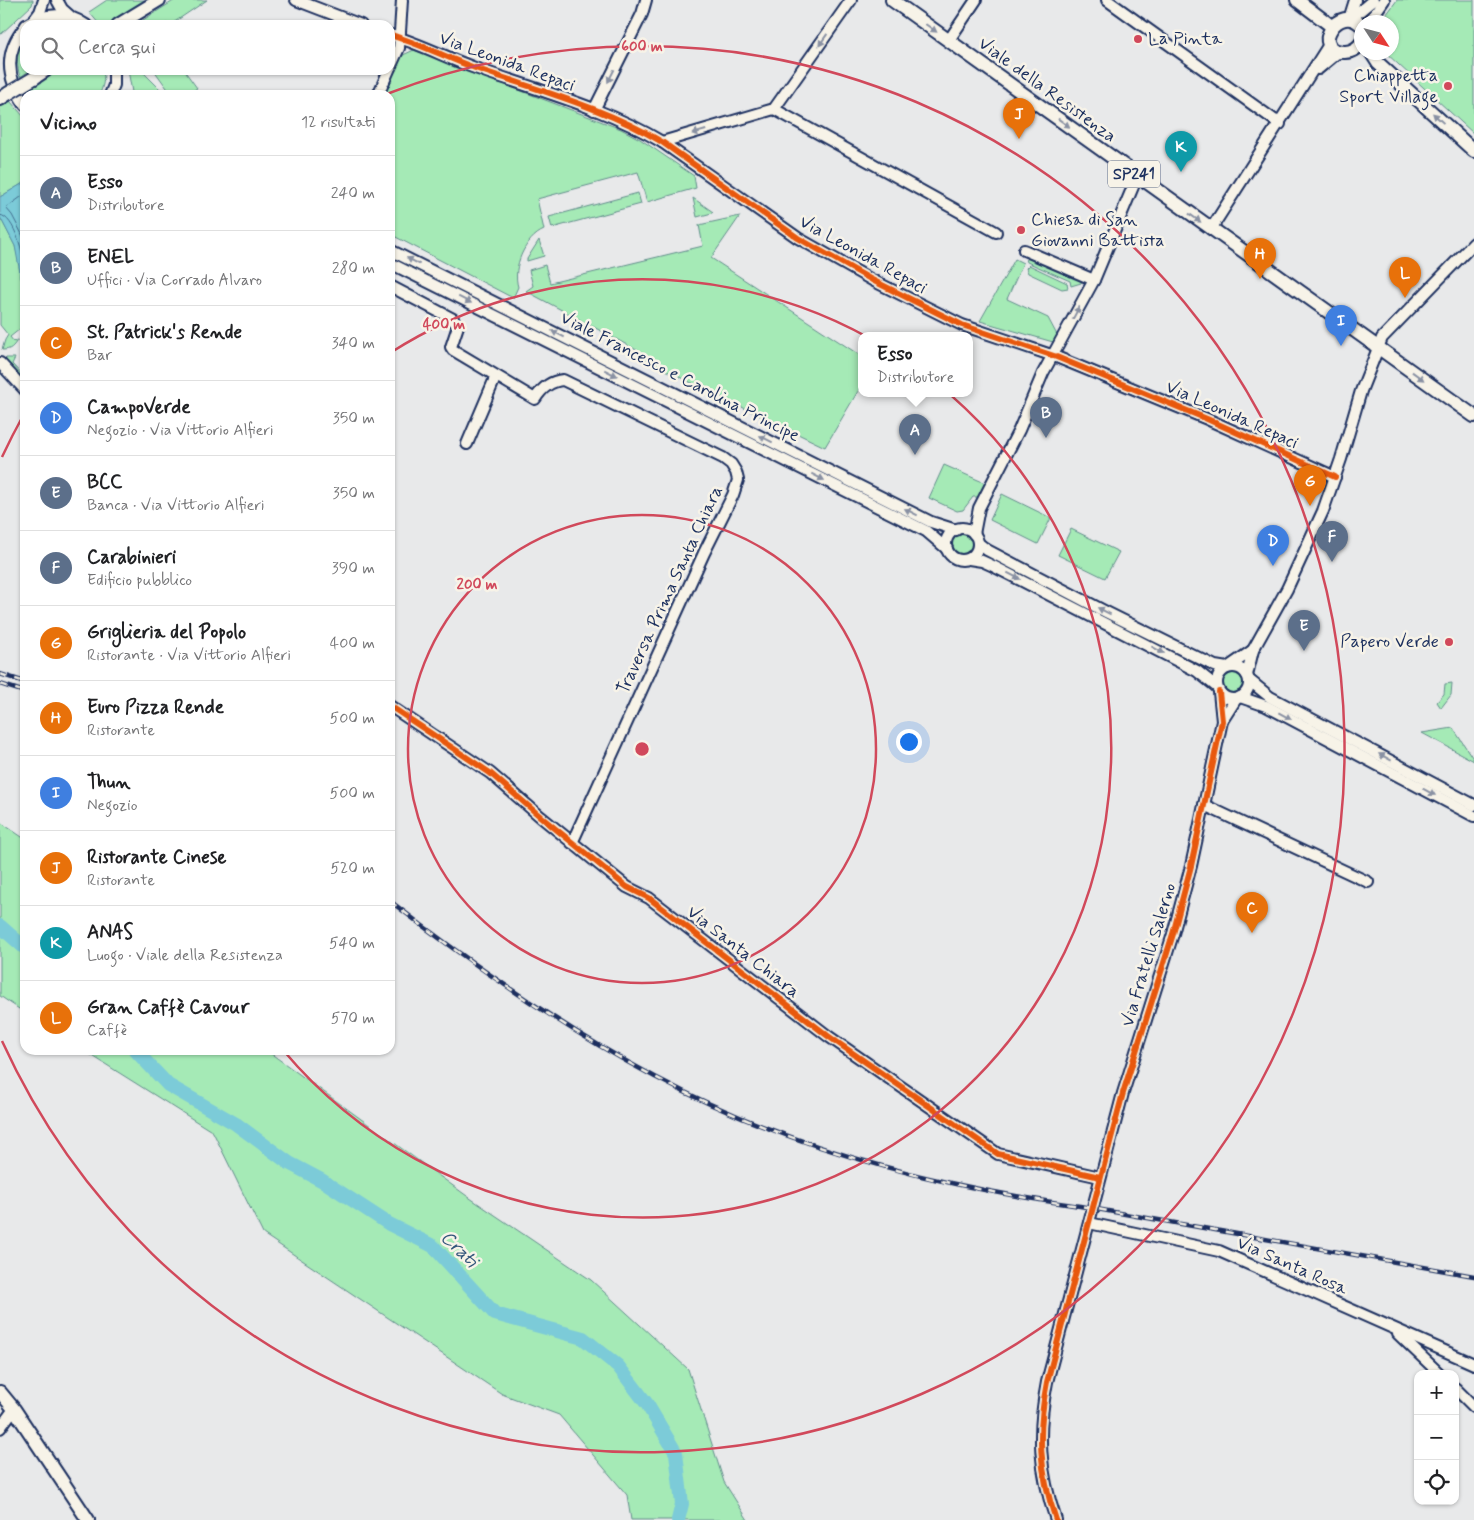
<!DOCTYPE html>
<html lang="it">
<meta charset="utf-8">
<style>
body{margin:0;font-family:Mynerve,sans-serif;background:#f2f2f2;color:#202124}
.controls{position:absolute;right:15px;bottom:15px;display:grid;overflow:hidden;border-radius:10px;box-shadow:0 1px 4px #0004}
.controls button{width:45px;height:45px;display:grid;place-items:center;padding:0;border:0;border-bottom:1px solid #e0e0e0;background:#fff;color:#202124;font:25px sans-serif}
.compass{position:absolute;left:1354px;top:15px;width:45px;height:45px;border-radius:50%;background:#fff;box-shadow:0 1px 4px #0004;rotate:126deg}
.you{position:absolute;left:908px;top:741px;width:18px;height:18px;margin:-12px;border:4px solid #fff;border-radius:50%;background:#1a73e8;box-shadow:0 0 0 8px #1a73e833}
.badge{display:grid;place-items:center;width:32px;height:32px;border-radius:50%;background:#0f766e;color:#fff;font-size:16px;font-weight:700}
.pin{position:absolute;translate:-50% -41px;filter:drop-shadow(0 1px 2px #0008)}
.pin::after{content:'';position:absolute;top:26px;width:18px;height:15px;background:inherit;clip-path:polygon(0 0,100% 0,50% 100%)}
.popup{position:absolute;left:858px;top:332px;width:115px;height:65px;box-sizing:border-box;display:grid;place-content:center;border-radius:10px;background:#fff;filter:drop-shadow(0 1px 4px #0005);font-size:16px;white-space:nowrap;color:#757577}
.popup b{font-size:19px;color:#202124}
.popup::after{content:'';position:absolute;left:50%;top:100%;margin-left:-10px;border:10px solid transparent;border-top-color:#fff}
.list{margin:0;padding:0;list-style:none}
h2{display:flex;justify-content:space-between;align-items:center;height:65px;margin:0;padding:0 20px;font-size:21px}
h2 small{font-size:16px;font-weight:400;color:#757577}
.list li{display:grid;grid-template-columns:32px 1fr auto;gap:15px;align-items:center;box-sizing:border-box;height:75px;padding:0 20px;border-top:1px solid #e0e0e0}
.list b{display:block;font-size:19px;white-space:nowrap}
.list p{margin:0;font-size:16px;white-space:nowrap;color:#757577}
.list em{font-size:16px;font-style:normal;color:#757577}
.icon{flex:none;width:28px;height:28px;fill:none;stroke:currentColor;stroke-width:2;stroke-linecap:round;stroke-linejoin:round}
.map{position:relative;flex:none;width:1474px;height:1520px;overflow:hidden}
.search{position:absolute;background:#fff;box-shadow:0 1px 4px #0004;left:20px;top:20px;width:375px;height:55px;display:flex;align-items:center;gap:12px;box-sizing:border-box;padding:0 18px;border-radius:15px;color:#757577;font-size:19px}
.panel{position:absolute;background:#fff;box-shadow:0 1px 4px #0004;left:20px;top:90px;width:375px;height:965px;border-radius:15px}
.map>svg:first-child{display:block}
.green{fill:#a5eab6;stroke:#608c8a}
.water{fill:#7ccbd8;stroke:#558da7}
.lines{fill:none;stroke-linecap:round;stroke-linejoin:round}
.shore{stroke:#426d8f;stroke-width:1}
.river{stroke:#7ccbd8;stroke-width:14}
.minor-casing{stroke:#1b2f5e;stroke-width:14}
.major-casing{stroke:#1b2f5e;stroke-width:16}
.minor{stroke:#f7f3e8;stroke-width:10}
.major{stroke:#f7f3e8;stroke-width:12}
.rail-casing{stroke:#1b2f5e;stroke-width:4.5}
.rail{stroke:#f7f3e8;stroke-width:2.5;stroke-dasharray:8;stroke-linecap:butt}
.major-bridge-casing{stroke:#1b2f5e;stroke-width:16;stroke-linecap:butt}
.major-bridge{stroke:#f7f3e8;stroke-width:12}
.cycleway-casing{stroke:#f7f3e8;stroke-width:9}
.cycleway{stroke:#e8590c;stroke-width:6}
.oneway{fill:#8991a3}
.ring{fill:none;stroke:#d1495b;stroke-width:2.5}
.poi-dot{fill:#d1495b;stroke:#f7f3e8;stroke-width:2}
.labels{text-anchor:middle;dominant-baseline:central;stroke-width:5;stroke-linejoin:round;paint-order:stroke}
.shield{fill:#f7f3e8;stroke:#5d6a87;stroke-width:1}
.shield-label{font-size:16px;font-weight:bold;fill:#1b2f5e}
.poi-label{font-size:18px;fill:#1b2f5e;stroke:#f7f3e8;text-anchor:start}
.street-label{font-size:18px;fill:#1b2f5e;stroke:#f7f3e8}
.water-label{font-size:19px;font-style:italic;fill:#33567c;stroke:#f7f3e8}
.centre{fill:#d1495b;stroke:#f7f3e8;stroke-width:2.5}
.ring-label{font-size:15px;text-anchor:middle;font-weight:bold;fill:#d1495b;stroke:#f7f3e8;stroke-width:5;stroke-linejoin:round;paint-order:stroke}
</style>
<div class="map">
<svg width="1474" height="1520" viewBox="0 0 1474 1520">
<rect width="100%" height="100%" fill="#e8e9ea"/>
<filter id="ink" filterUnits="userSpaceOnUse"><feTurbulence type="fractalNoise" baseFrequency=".02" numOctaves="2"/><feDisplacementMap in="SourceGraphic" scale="10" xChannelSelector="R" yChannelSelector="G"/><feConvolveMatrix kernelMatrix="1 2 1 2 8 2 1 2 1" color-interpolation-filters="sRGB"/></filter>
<g filter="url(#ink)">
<g class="green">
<polygon points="0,0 33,0 32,5 0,35"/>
<polygon points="107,0 151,0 111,25 100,25 89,12"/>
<polygon points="175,0 207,0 170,25 166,23 164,25 135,25"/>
<polygon points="1397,0 1474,0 1474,134 1386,53 1392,52 1392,22 1381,22"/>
<path d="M25 39V70H31L20 77C16 63 16 51 25 39Z"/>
<path d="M414 50 621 129 640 139 694 176 696 188 647 202 638 172 537 199 544 230C525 238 512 267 518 287L513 298 390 234V95H384L401 58 403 55Z"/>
<path d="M53 70H103C105 78 103 88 99 95H34L27 86Z"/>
<polygon points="128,70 141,70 166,95 135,95 132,92"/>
<polygon points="154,70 184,70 197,88 187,95 172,95"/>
<polygon points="10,101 25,118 25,182 0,197 0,107"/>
<polygon points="638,193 641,204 552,228 549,217"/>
<polygon points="693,198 713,212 712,213 697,217"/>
<polygon points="740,216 711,258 861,356 861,386 825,447 642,359 644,354 526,291 533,286 529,270 545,265 550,283 703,246 699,225"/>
<path d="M0 217 15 246 19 262 21 278 25 290V325L10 337 14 342 18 339C13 347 11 350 2 350L5 340 8 335 0 325Z"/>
<polygon points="539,240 544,256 527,261 527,259"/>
<polygon points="1034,257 1083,279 1081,283 1071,286 1070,281 1027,262 1026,259"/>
<polygon points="1015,259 1023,263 1007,299 1048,318 1057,335 1053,342 980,321"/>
<polygon points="1029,265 1067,283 1068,288 1062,289 1028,273 1026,268"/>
<polygon points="6,358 15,358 12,364 25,378 25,385 5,362"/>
<polygon points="944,465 985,483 978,497 973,497 963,510 957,511 929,498"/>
<polygon points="1002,494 1051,518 1038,544 990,520"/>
<polygon points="1071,529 1119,552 1105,578 1058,555"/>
<circle cx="962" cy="544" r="12"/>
<circle cx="1234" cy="683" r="12"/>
<polygon points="1452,683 1451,695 1441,708 1437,702 1444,694 1445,684"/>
<polygon points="1453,728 1474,760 1474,761 1422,733"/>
<polygon points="0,822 25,839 25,1013 0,996"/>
<polygon points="83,1050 266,1050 467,1196 591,1280 688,1369 724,1482 748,1520 631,1520 627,1495 559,1415 502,1394 263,1234 213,1132"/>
</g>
<polygon class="water" points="25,182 25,290 21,278 15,246 0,217 0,197"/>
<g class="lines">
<g class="shore">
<polyline points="25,194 6,208 12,215 25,240"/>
<path d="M0 215C15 217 24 256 25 269"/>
</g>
<g class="river">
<polyline points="0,926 25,948"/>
<polyline points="135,1050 168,1085 236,1124 289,1163 323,1181 389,1224 433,1246 495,1314 583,1338 618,1366 647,1404 676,1453 682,1504 678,1520"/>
</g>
<g class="minor-casing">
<g id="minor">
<polyline points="57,0 62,9 70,16"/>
<polyline points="296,0 361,25"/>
<polyline points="1107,0 1280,124"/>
<polyline points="1350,16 1355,0"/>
<polyline points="1353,17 1373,0"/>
<polyline points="34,20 40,12 44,0"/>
<polyline points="1369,22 1384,0"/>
<path d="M26 25C44 12 68 12 86 25"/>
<path d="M25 27C4 52 6 78 25 105"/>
<path d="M390 35C419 43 447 58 475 68 537 90 606 108 662 142L798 238 872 280 962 325 1054 356 1207 419 1335 477"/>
<polyline points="949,40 976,0"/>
<polyline points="390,68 399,48 402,0"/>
<polyline points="1318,69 1336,54 1343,52"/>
<polyline points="110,95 114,85 114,70"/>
<polyline points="378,95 389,70"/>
<polyline points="774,109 996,232"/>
<polyline points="594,110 642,14 646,0"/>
<polyline points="662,142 774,109 851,0"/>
<polyline points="1211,229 1330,43"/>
<polyline points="390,250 931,522 956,530"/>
<polyline points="1024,250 1094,280"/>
<polyline points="390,263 926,531 947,549"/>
<path d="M390 286 453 319 458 326 451 347 453 350 535 399C542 388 550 381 563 380L723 458 731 464 736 472 738 480 733 495 704 553 572 843"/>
<polyline points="0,363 25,390"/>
<polyline points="467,444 496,376"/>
<circle cx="962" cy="544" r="16"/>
<polyline points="974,534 979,508 1019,430 1043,373 1094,280 1137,177"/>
<polyline points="978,543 987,550 1106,612 1215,666 1227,668 1253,650"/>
<polyline points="969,559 982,561 993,566 1197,671 1217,687"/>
<circle cx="1233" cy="683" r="16"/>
<polyline points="1247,675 1253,650 1287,589 1323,511 1341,459 1361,391 1382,338 1474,243"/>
<polyline points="1249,680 1270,697 1474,805"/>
<polyline points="1240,697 1266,706 1474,816"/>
<polyline points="390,706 490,773 541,817 627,887 649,898 828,1036 998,1154 1100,1177"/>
<polyline points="1222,721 1236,699"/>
<polyline points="1204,805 1368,882"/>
<polyline points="1089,1223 1219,1251 1474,1364"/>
<polyline points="1398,1334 1440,1374"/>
<polyline points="1455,1388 1474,1407"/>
<polyline points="0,1428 14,1409"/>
<path d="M1056 1520C1039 1471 1037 1433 1047 1382L1123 1093 1173 934 1191 866 1222 721 1219 692"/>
</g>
</g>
<g class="major-casing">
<g id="major">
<polyline points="892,0 1474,416"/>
<polyline points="1297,0 1330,25"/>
<polyline points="118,25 159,0"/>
<path d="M1362 26C1339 0 1308 52 1345 52 1353 52 1358 48 1362 42"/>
<polyline points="1371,52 1378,63 1474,151"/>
<polyline points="34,78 46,70"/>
<polyline points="0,99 9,93"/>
<polyline points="0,1392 14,1409 88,1520"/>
</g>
</g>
<use href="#minor" class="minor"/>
<use href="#major" class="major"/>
<g class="rail-casing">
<g id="rail">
<polyline points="0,674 25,682"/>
<polyline points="0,684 25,692"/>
<path d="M390 901C474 966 561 1027 655 1077 787 1147 933 1186 1080 1206L1474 1276"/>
</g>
</g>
<use href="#rail" class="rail"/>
<g class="major-bridge-casing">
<polyline id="major-bridge" points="9,93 34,78"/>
</g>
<use href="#major-bridge" class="major-bridge"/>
<g class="cycleway-casing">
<g id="cycleway">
<path d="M390 35C419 43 447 58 475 68 537 90 606 108 662 142L798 238 872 280 962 325 1054 356 1207 419 1335 477"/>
<polyline points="390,706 490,773 541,817 627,887 649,898 828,1036 998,1154 1100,1177"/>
<path d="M1056 1520C1039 1471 1037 1433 1047 1382L1123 1093 1173 934 1191 866 1222 721 1219 692"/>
</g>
</g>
<use href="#cycleway" class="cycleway"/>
</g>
<defs><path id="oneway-solid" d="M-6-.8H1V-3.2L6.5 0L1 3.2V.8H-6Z" transform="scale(1.25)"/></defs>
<g class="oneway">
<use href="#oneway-solid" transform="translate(931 28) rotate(35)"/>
<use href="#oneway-solid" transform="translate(823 40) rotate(125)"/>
<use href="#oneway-solid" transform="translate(611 76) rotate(117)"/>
<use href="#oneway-solid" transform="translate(1438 118) rotate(-137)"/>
<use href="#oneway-solid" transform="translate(1064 123) rotate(36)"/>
<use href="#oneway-solid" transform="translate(699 132) rotate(164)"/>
<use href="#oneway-solid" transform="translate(1195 218) rotate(36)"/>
<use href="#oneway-solid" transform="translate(413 261) rotate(-153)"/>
<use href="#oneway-solid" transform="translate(465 300) rotate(26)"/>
<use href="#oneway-solid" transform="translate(1076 313) rotate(-62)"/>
<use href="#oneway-solid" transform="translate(558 334) rotate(-153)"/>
<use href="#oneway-solid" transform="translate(611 373) rotate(26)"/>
<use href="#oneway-solid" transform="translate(1418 376) rotate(36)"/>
<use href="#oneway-solid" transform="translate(766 439) rotate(-153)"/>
<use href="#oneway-solid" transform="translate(818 477) rotate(27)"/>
<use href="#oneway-solid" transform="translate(911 512) rotate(-153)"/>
<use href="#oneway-solid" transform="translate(1014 576) rotate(27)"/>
<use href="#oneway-solid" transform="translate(1104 611) rotate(-153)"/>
<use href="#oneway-solid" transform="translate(1158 650) rotate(28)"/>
<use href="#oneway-solid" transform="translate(1285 716) rotate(28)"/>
<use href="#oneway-solid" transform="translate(1385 757) rotate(-152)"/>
<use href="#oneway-solid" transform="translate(1429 792) rotate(28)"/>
</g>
</g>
<g class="ring">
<circle cx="642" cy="749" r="234"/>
<path d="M390 353A469 469 0 1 1 283 1050"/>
<path d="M2 457A703 703 0 0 1 24 414M384 95A703 703 0 1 1 2 1041"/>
</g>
<g class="poi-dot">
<circle cx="1138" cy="39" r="5"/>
<circle cx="1448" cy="86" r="5"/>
<circle cx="1021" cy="230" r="5"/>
<circle cx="1449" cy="642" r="5"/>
</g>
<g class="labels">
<rect class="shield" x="1108" y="160.5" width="52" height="27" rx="4"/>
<g class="shield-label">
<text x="1134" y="174">SP241</text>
</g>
<g class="poi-label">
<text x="1148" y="39">La Pinta</text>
<text x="1438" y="76" text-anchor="end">Chiappetta<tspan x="1438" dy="21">Sport Village</tspan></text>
<text x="1031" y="220">Chiesa di San<tspan x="1031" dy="21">Giovanni Battista</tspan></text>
<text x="1439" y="642" text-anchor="end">Papero Verde</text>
</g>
<g class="street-label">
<text transform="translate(507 62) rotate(20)">Via Leonida Repaci</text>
<text transform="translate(1047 90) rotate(36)">Viale della Resistenza</text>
<text transform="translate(863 255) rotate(29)">Via Leonida Repaci</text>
<text transform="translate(680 377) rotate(27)">Viale Francesco e Carolina Principe</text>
<text transform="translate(1232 415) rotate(24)">Via Leonida Repaci</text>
<text transform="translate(670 590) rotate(-65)">Traversa Prima Santa Chiara</text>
<text transform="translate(743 952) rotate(38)">Via Santa Chiara</text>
<text transform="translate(1149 955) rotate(-73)">Via Fratelli Salerno</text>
<text transform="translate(1292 1266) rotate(24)">Via Santa Rosa</text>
</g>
<g class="water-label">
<text transform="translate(459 1249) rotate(44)">Crati</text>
</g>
</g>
<circle cx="642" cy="749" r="8" class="centre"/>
<g class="ring-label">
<text x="642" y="51">600 m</text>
<text x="444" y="329">400 m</text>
<text x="477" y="589">200 m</text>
</g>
</svg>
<div class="controls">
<button>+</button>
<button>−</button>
<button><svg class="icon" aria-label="locate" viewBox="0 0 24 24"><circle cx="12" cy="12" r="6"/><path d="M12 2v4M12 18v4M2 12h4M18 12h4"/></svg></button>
</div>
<svg class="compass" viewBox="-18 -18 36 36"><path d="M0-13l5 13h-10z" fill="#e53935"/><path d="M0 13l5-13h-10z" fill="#757577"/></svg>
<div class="you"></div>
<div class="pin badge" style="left:915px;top:455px;background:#5c6f8a">A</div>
<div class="popup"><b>Esso</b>Distributore</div>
<div class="pin badge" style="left:1046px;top:438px;background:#5c6f8a">B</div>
<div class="pin badge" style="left:1252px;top:933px;background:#e8710a">C</div>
<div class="pin badge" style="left:1273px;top:566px;background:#3f7fe0">D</div>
<div class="pin badge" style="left:1304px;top:651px;background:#5c6f8a">E</div>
<div class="pin badge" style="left:1332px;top:562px;background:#5c6f8a">F</div>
<div class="pin badge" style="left:1310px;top:506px;background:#e8710a">G</div>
<div class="pin badge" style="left:1260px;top:279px;background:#e8710a">H</div>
<div class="pin badge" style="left:1341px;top:346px;background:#3f7fe0">I</div>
<div class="pin badge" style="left:1019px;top:139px;background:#e8710a">J</div>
<div class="pin badge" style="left:1181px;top:172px;background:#0f9aa8">K</div>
<div class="pin badge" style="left:1405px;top:298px;background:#e8710a">L</div>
<div class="search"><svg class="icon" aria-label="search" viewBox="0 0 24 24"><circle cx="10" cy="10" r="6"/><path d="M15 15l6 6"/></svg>Cerca qui</div>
<section class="panel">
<h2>Vicino<small>12 risultati</small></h2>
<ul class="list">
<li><span class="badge" style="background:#5c6f8a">A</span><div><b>Esso</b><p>Distributore</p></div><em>240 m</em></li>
<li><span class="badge" style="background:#5c6f8a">B</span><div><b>ENEL</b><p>Uffici · Via Corrado Alvaro</p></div><em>280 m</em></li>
<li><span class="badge" style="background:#e8710a">C</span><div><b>St. Patrick's Rende</b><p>Bar</p></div><em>340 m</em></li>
<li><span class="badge" style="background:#3f7fe0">D</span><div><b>CampoVerde</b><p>Negozio · Via Vittorio Alfieri</p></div><em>350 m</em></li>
<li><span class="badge" style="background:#5c6f8a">E</span><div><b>BCC</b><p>Banca · Via Vittorio Alfieri</p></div><em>350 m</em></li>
<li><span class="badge" style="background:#5c6f8a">F</span><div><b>Carabinieri</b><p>Edificio pubblico</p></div><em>390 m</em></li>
<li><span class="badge" style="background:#e8710a">G</span><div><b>Griglieria del Popolo</b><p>Ristorante · Via Vittorio Alfieri</p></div><em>400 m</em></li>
<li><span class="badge" style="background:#e8710a">H</span><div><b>Euro Pizza Rende</b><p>Ristorante</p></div><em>500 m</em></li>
<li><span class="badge" style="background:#3f7fe0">I</span><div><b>Thun</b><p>Negozio</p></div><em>500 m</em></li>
<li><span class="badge" style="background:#e8710a">J</span><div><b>Ristorante Cinese</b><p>Ristorante</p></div><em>520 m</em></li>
<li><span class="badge" style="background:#0f9aa8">K</span><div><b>ANAS</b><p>Luogo · Viale della Resistenza</p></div><em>540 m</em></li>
<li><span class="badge" style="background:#e8710a">L</span><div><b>Gran Caffè Cavour</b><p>Caffè</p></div><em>570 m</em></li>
</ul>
</section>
</div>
